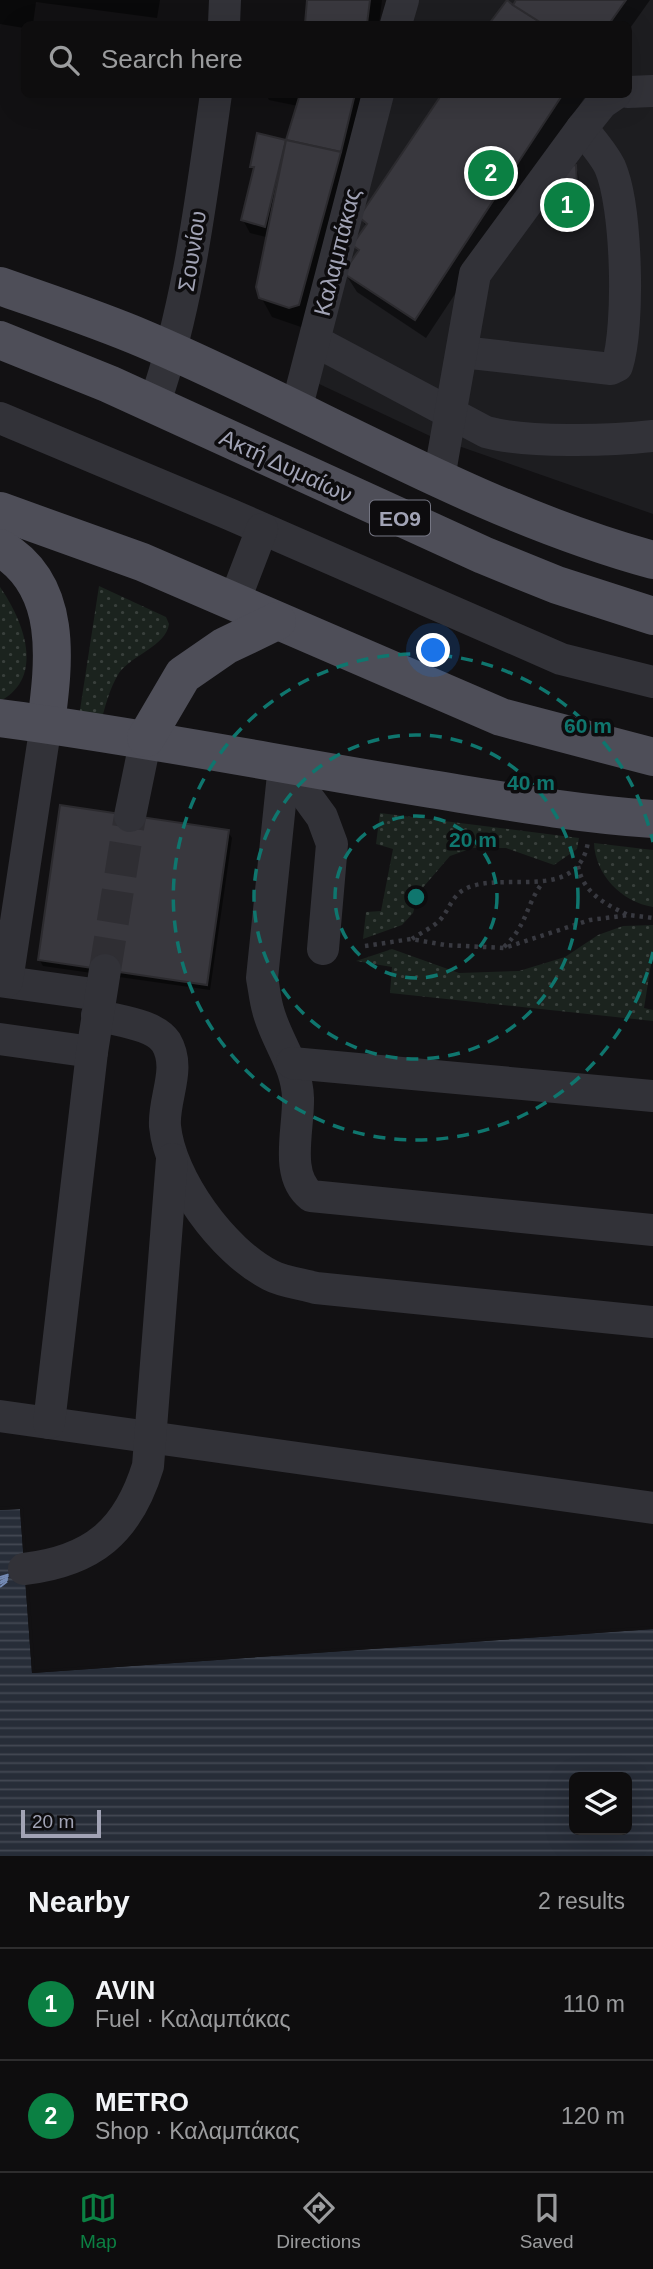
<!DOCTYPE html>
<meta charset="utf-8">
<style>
body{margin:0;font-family:Helvetica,sans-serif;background:#1c1b1c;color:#f1f3f6}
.controls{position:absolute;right:21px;bottom:21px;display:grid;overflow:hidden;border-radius:10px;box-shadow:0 7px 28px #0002}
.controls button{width:63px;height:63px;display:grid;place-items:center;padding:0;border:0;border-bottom:2px solid #2e2d2e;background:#0e0d0e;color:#f1f3f6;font:35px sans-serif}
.scale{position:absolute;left:21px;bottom:18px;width:80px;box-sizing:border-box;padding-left:7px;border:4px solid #a1a3b5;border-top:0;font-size:19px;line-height:24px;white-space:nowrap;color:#a1a3b5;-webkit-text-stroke:5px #0d0c0e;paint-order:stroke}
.you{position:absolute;left:434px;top:651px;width:24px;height:24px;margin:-18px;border:5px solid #fff;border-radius:50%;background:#1a73e8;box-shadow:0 0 0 10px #1a73e833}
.badge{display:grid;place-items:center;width:46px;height:46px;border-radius:50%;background:#0b8043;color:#fff;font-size:23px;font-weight:700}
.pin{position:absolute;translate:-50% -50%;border:4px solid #fff;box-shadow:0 2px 7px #0006}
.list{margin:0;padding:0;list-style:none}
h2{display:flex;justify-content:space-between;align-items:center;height:91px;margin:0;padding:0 28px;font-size:30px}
h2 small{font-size:23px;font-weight:400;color:#9b9c9e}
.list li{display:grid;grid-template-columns:46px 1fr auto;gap:21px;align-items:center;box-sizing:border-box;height:112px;padding:0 28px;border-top:2px solid #2e2d2e}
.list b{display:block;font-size:26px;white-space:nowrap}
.list p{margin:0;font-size:23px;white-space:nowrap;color:#9b9c9e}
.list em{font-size:23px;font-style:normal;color:#9b9c9e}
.icon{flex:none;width:38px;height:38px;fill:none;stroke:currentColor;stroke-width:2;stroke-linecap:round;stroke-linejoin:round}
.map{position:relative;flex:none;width:653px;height:1856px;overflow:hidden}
.search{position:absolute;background:#0e0d0e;box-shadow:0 7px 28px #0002;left:21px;right:21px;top:21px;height:77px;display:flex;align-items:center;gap:18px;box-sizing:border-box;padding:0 24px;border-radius:10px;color:#9b9c9e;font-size:26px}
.sheet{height:315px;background:#0e0d0e}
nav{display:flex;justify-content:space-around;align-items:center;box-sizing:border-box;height:98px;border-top:2px solid #2e2d2e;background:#0e0d0e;font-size:19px;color:#9b9c9e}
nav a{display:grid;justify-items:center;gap:4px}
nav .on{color:#0b8043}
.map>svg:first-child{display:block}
.built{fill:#1d1d20}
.grass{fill:url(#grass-dots)}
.water{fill:url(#water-rules);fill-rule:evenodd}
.pier{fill:#121113}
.shadow{fill:#0007}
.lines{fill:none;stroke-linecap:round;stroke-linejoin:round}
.ferry{stroke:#748ab4;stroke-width:2;stroke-dasharray:9 7;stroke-linecap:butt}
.building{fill:#39383e;stroke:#2c2b2f;stroke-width:2}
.minor-tunnel{stroke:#2f2e33;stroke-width:32;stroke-dasharray:32 16;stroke-linecap:butt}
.path{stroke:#383940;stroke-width:4.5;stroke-dasharray:3.5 5;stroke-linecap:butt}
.minor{stroke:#323238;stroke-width:32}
.major{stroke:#4e4e58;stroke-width:38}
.ring{fill:none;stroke:#0f766e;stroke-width:3.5;stroke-dasharray:12 9}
.labels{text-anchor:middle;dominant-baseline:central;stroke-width:7;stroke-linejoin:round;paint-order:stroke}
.shield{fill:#0d0c0e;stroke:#757683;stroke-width:2}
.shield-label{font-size:21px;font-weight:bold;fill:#a1a3b5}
.street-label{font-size:23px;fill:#a1a3b5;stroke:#0d0c0e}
.centre{fill:#0f766e;stroke:#0d0c0e;stroke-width:3.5}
.ring-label{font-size:21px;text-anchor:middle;font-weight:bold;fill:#0f766e;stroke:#0d0c0e;stroke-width:7;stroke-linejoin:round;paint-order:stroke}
</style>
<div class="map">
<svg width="653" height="1856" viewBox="0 0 653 1856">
<defs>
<pattern id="grass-dots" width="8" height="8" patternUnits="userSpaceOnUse" patternTransform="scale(1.75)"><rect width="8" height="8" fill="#1b231e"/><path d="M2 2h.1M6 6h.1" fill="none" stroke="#39403c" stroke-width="1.8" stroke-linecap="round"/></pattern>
<pattern id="water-rules" width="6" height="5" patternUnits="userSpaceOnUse" patternTransform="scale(1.75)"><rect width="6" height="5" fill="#272d38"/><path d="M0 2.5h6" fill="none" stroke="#434853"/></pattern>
</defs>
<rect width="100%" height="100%" fill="#121113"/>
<polygon class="built" points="415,0 653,0 653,514 430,436 317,383 389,95 628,94 628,24 407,24"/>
<g class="grass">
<path d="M99 586 166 617 169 624C166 646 132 655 119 673 109 689 105 708 100 725L78 723Z"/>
<path d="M0 587C23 620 46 677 0 701Z"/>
<polygon points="380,813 579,838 577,849 554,865 506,848 473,848 450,856 419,892 413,913 402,925 363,939 366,912 381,911 393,849 376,844"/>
<path d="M594 843 653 850V907C622 902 595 875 594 843Z"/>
<polygon points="653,925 653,952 644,1008 653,1010 653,1021 390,993 392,967 356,961 392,949 459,973 519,971 565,957 598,935 623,926"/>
</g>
<path class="water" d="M20 1509 32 1673 653 1629V1856H0V1510ZM574 1777H627V1830H574Z"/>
<polygon class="pier" points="20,1505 23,1508 35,1670 653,1626 653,1629 32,1673 20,1509 0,1510 0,1507"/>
<g class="shadow">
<polygon points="0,0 160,0 157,18 36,2 33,24 24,24 24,28 0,24"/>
<polygon points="308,0 382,0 379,24 306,24"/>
<polygon points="518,0 650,0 628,31 628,24 491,24 507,2 514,7"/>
<polygon points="266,94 370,94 309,324 301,327 272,317 261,297 257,287 266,237 250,233 243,220 255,172 251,166 285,141 288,146 298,106 269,100"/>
<polygon points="444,94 587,94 426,338 357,292 345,273 359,254 354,245 366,227 361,217"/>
<polygon points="575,166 578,173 581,209 545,211 541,205"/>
<polygon points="228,832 232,838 210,990 43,966 39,959"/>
</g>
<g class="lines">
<g class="ferry">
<polyline points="0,1577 10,1574"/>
<polyline points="0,1579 11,1575"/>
<polyline points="0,1582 11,1576"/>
<polyline points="0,1584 12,1577"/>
<polyline points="0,1587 13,1577"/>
</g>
</g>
<g class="building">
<polygon points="307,0 370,0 367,24 305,24"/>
<polygon points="507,0 513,5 543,24 489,24"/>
<polygon points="516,0 626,0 609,24 543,24 513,5"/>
<polygon points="355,94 341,152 286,140 300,94"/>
<polygon points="442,94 563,94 415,320 343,273 359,250 352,245 367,224 359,217"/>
<polygon points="257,133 286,140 265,227 241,220 254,167 250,167"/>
<polygon points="286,140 341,152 299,305 289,308 259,298 256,287"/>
<polygon points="576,165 578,203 540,205 537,167"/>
<polygon points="60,805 229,830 207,985 38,960"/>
</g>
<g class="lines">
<polyline class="minor-tunnel" points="105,970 130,816"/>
<g class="path">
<path d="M578 866C583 893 605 904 628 915"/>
<path d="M412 939C420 933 432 928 439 921 450 910 451 895 467 888 505 871 578 903 588 842"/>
<polyline points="365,946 411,939 445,945 504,948 590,920 629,915 653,918"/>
<path d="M504 947C528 924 525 906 543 882"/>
</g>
<g class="minor">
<polyline points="224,24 225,0"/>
<polyline points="396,24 403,0"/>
<polyline points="628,92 653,91"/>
<path d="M315 341 486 432C527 443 610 441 653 436"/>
<path d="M462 352 611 369 617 366C630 326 627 206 610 167 604 154 591 140 582 128"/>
<path d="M154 405C189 304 201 199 216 94"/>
<polyline points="296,410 378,94"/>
<polyline points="0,418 229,514 561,659 653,682"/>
<polyline points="439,478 475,274 582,128 602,103 615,94"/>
<polyline points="234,602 262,529"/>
<path d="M284 765 262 978C264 988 265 1000 268 1010 276 1041 297 1064 298 1098 299 1129 284 1175 311 1196L653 1230"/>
<polyline points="284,765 322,817 332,844 323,949"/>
<polyline points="130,816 146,738"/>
<polyline points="0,981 100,995"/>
<polyline points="7,981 46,724"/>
<path d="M97 1015C117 1021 154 1024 166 1042 182 1069 163 1098 165 1126 170 1179 223 1251 270 1275 283 1282 302 1284 316 1288L653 1322"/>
<polyline points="0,1039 92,1052"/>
<polyline points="292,1063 653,1096"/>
<polyline points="0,1416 653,1508"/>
<polyline points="49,1423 92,1052 105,970"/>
<path d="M24 1569C93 1561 128 1531 148 1466L172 1159"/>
</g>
<g class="major">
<path d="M0 286C48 303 97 319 144 339 314 411 474 511 653 560"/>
<polyline points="0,340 109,384 483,555 557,585 653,616"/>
<polyline points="0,511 142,562 501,717 653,757"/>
<path d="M0 548C64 585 54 662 46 724"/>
<path d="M0 718C145 737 287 766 431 789 505 801 578 814 653 819"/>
<polyline points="146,738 183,675 225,646 277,621"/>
</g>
</g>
<g class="ring">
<circle cx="416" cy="897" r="81"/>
<circle cx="416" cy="897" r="162"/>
<path d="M653 952A243 243 0 1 1 653 842"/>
</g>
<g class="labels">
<rect class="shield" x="370" y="500.5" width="60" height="35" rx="5"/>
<g class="shield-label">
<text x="400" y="518">ΕΟ9</text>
</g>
<g class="street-label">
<text transform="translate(192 251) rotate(-81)">Σουνίου</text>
<text transform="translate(337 252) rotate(-76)">Καλαμπάκας</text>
<text transform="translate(286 466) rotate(25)">Ακτή Δυμαίων</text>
</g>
</g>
<circle cx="416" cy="897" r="10" class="centre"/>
<g class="ring-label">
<text x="588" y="733">60 m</text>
<text x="531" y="790">40 m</text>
<text x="473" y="847">20 m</text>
</g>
</svg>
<div class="controls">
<button><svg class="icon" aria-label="layers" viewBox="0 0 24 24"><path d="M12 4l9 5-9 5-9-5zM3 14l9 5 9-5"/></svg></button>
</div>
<div class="scale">20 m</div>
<div class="you"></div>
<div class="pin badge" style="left:567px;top:205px">1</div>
<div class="pin badge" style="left:491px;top:173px">2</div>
<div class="search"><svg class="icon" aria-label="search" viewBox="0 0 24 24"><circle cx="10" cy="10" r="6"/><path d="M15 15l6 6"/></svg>Search here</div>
</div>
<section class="sheet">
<h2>Nearby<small>2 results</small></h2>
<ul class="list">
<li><span class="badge">1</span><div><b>AVIN</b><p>Fuel · Καλαμπάκας</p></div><em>110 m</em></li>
<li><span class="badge">2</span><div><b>METRO</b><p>Shop · Καλαμπάκας</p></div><em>120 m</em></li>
</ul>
</section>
<nav>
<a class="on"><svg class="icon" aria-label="map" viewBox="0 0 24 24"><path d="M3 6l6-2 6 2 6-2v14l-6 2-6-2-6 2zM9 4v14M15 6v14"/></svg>Map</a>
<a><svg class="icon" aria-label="directions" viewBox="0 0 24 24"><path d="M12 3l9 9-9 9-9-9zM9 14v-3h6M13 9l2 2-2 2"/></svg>Directions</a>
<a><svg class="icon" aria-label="saved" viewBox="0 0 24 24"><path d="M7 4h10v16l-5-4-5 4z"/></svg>Saved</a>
</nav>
